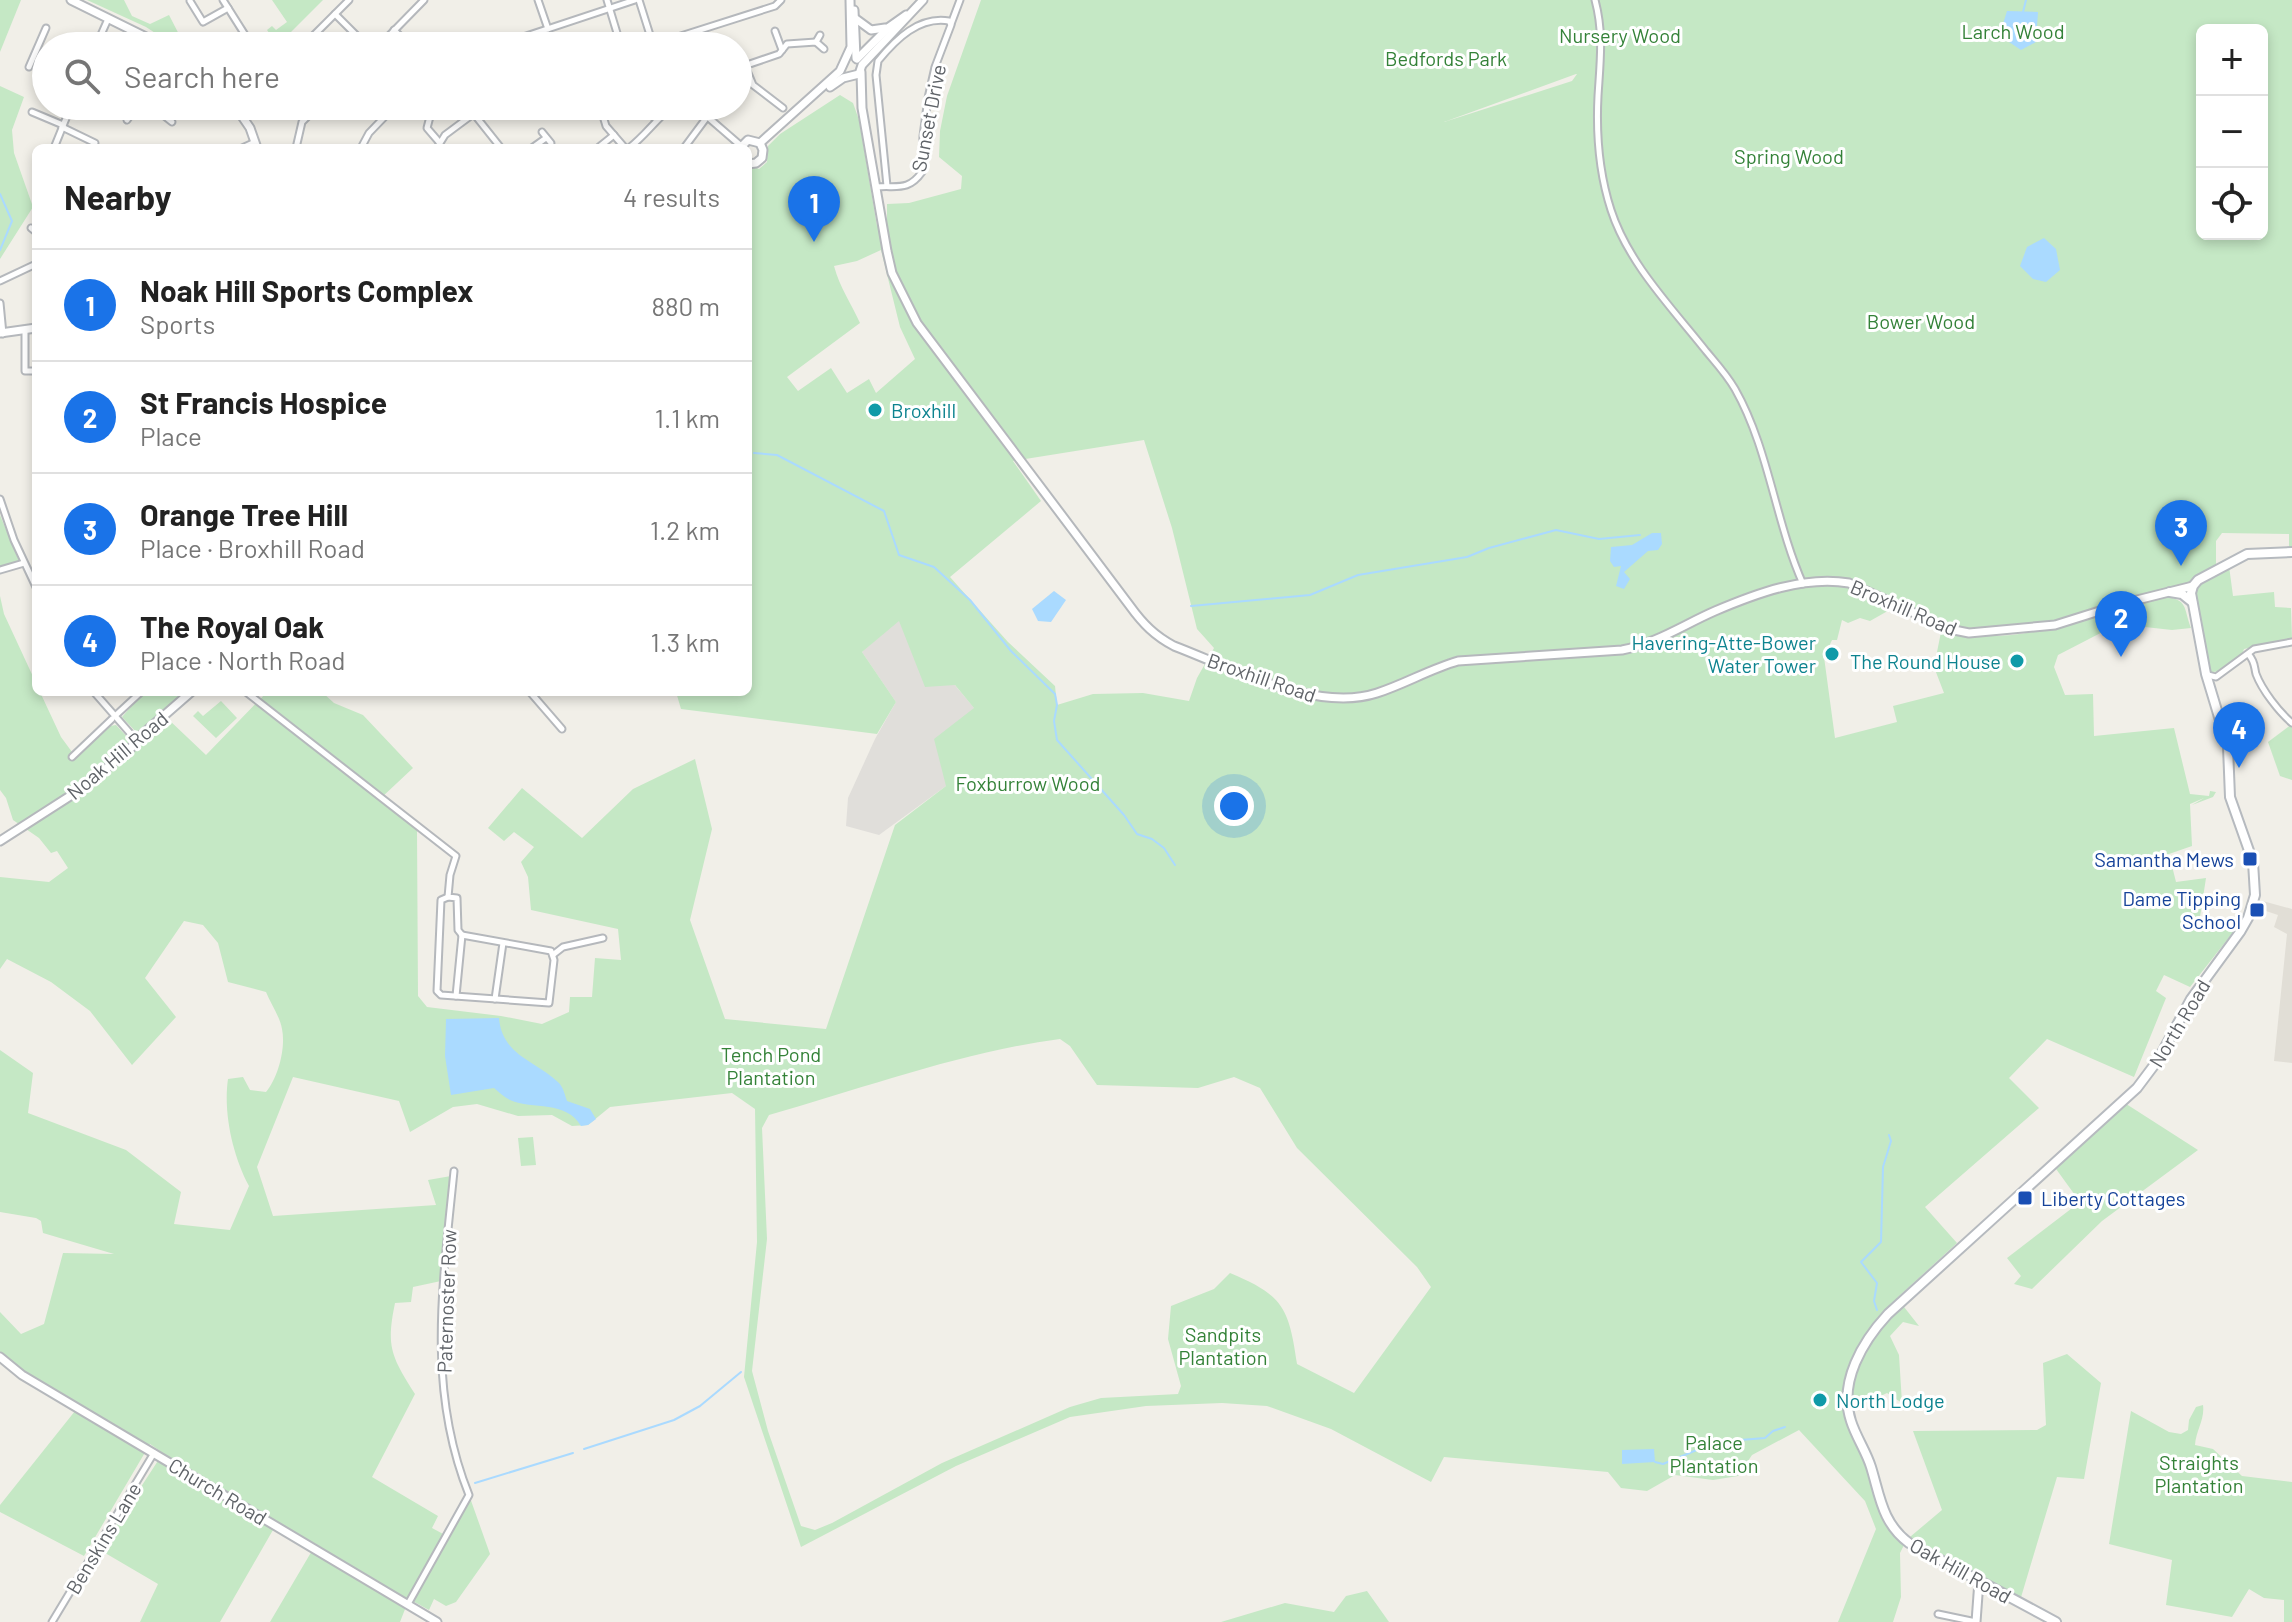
<!DOCTYPE html>
<meta charset="utf-8">
<style>
body{margin:0;font-family:Barlow,sans-serif;background:#f6f6f6;color:#222}
.controls{position:absolute;right:24px;top:24px;display:grid;overflow:hidden;border-radius:12px;box-shadow:0 4px 12px #0003}
.controls button{width:72px;height:72px;display:grid;place-items:center;padding:0;border:0;border-bottom:2px solid #e0e0e0;background:#fff;color:#222;font:40px sans-serif}
.you{position:absolute;left:1234px;top:806px;width:28px;height:28px;margin:-20px;border:6px solid #fff;border-radius:50%;background:#1a73e8;box-shadow:0 0 0 12px #1a73e833}
.badge{display:grid;place-items:center;width:52px;height:52px;border-radius:50%;background:#1a73e8;color:#fff;font-size:26px;font-weight:700}
.pin{position:absolute;translate:-50% -66px;filter:drop-shadow(0 2px 4px #0008)}
.pin::after{content:'';position:absolute;top:42px;width:28px;height:24px;background:inherit;clip-path:polygon(0 0,100% 0,50% 100%)}
.list{margin:0;padding:0;list-style:none}
h2{display:flex;justify-content:space-between;align-items:center;height:104px;margin:0;padding:0 32px;font-size:34px}
h2 small{font-size:26px;font-weight:400;color:#767676}
.list li{display:grid;grid-template-columns:52px 1fr auto;gap:24px;align-items:center;box-sizing:border-box;height:112px;padding:0 32px;border-top:2px solid #e0e0e0}
.list b{display:block;font-size:30px;white-space:nowrap}
.list p{margin:0;font-size:26px;white-space:nowrap;color:#767676}
.list em{font-size:26px;font-style:normal;color:#767676}
.icon{flex:none;width:44px;height:44px;fill:none;stroke:currentColor;stroke-width:2;stroke-linecap:round;stroke-linejoin:round}
.map{position:relative;flex:none;width:2292px;height:1622px;overflow:hidden}
.search{position:absolute;background:#fff;box-shadow:0 4px 12px #0003;left:32px;top:32px;width:720px;height:88px;display:flex;align-items:center;gap:20px;box-sizing:border-box;padding:0 28px;border-radius:44px;color:#767676;font-size:30px}
.panel{position:absolute;background:#fff;box-shadow:0 4px 12px #0003;left:32px;top:144px;width:720px;height:552px;border-radius:12px}
.map>svg:first-child{display:block}
.industrial{fill:#e0deda}
.education{fill:#e1ded6}
.green{fill:#c5e8c5;fill-rule:evenodd}
.water{fill:#aadaff}
.lines{fill:none;stroke-linecap:round;stroke-linejoin:round}
.stream{stroke:#aadaff;stroke-width:2}
.minor-casing{stroke:#b5b8bc;stroke-width:9}
.tertiary-casing{stroke:#b5b8bc;stroke-width:11}
.secondary-casing{stroke:#b6babf;stroke-width:12}
.minor{stroke:#fff;stroke-width:5}
.tertiary{stroke:#fff;stroke-width:7}
.secondary{stroke:#fff;stroke-width:8}
.culture-dot{fill:#0f9aa8;stroke:#fff;stroke-width:3}
.transit-dot{fill:#1a4fb4;stroke:#fff;stroke-width:3}
.labels{text-anchor:middle;dominant-baseline:central;stroke-width:6;stroke-linejoin:round;paint-order:stroke}
.park-label{font-size:20px;fill:#348238;stroke:#fff}
.street-label{font-size:20px;fill:#5f6368;stroke:#fff}
.culture-label{font-size:20px;fill:#0d838f;stroke:#fff;text-anchor:start}
.transit-label{font-size:20px;fill:#164399;stroke:#fff;text-anchor:end}
</style>
<div class="map">
<svg width="2292" height="1622" viewBox="0 0 2292 1622">
<rect width="100%" height="100%" fill="#f1efe8"/>
<polygon class="industrial" points="899,619 975,709 946,786 879,835 846,826 848,798 875,739 896,702 862,652"/>
<polygon class="education" points="2259,900 2292,909 2292,1063 2274,1061 2287,934 2274,927 2278,915 2257,908"/>
<g class="green">
<polygon points="0,0 21,0 0,52"/>
<polygon points="87,0 124,0 132,16 150,24 169,15 185,46 175,46 146,27"/>
<polygon points="272,0 323,0 278,45 267,30 272,26 276,30 287,22"/>
<path d="M981 0H2292V548H2289V534L2222 533 2216 541V568L2186 584 2050 624 1969 630 1951 627 1893 600V608L1870 621 1860 618 1848 623 1842 620 1837 640H1832L1824 657 1835 738 1897 722 1893 706 1944 693 1934 667 1942 627C2002 654 2102 613 2163 596 2189 600 2183 607 2191 628L2172 630 2118 624 2058 655 2054 667 2065 695 2093 694 2094 736 2174 728 2190 794 2209 796 2210 791 2216 792 2213 797 2192 805 2204 798 2190 804 2192 846 2169 854 2176 882 2206 878 2200 917 2238 926 2190 987 2164 975 2156 991 2166 998 2134 1077 2047 1039 2009 1078 2039 1108 1925 1207 1957 1243 1897 1298 1919 1326 1903 1322 1890 1336 1899 1355 1902 1403 1887 1393 1853 1409 1847 1416 1868 1465 1880 1502 1904 1542 1942 1510 1913 1431 2037 1430 2046 1425 2043 1363 2067 1354 2101 1383 2084 1479 2057 1477 2019 1604 1905 1543 1900 1553 1901 1597 1893 1622H1838L1876 1529 1865 1501 1799 1430 1752 1455 1738 1476 1713 1480 1675 1475 1647 1491 1621 1488 1608 1472 1444 1457 1431 1482 1331 1429 1267 1406 1222 1403 1146 1406 1070 1417 956 1466 801 1547 744 1377 757 1242 755 1109 732 1093 610 1107 588 1125 572 1126 552 1115 518 1116 477 1104 453 1107 410 1132 399 1101 293 1077 257 1167 273 1216 436 1205 428 1180 451 1176 441 1281 413 1287 411 1302 395 1303C386 1347 391 1356 415 1394L372 1477 438 1516 432 1528 445 1535 469 1495 490 1554 456 1602 446 1606 434 1599 429 1610 409 1599 400 1622H270L316 1544 277 1523 220 1622H140L158 1584 100 1550 163 1453 150 1444 84 1556 0 1512V1505L79 1406 25 1373 4 1355 0 1358V1312L21 1334 44 1324 63 1253 114 1254 43 1233 41 1221 36 1218 0 1212V1050L33 1073 28 1113 126 1150 181 1192 174 1224 230 1230 249 1186C233 1156 223 1113 228 1079L243 1077 250 1090 266 1092C278 1078 286 1048 282 1029 280 1017 271 1004 266 992L228 982 218 943 203 925 184 921 145 978 176 1017 132 1065 90 1011 51 982 7 959 0 969V877L49 882 68 868 57 851 51 853 39 838 13 820 6 798 0 790V596L4 614 36 683V692H40L61 737 72 752 69 758 72 761 110 726 116 725 129 739 130 746 134 750 168 719 206 755 267 692H322L334 703 363 715 413 768 381 798 413 823 417 831 418 996 427 1007 501 1016 542 1024 569 1012 570 997H592L595 958 621 960 618 929 531 910 528 877 521 862 534 847 514 832 504 841 488 828 522 788 582 838 633 789 695 759 712 829 690 920 725 1019 826 1029 895 825 946 786 934 739 974 708 955 685 925 687 899 621 862 652 896 702 877 734 681 709 676 692H748V169L755 167 759 169 767 162 768 146 780 134 840 95 853 103 859 120 877 226 887 224V204L909 203 961 189 962 176 939 157 940 131 947 96ZM2202 30H2262V234H2202ZM1577 74 1572 81 1444 122 1576 74ZM881 250 900 327 915 359 876 393 869 379 847 393 831 368 798 391 787 377 860 323C851 303 840 288 834 266L857 261ZM1144 440 1172 528 1197 629 1214 648 1197 678 1189 701 1143 693 1093 694 1057 705 1055 686 1008 642 950 577 1041 501 1013 461ZM1060 1039 1070 1046 1097 1085 1198 1088 1234 1077 1260 1088 1297 1148 1417 1267 1431 1287 1354 1393 1297 1364C1289 1308 1283 1295 1230 1273L1214 1289 1171 1306 1168 1339 1181 1386 1178 1394 1101 1398 1070 1407 942 1463 832 1523 815 1530 801 1526 768 1431 752 1371 767 1239 762 1128 769 1115C865 1088 961 1052 1060 1039Z"/>
<polygon points="0,86 24,97 12,130 14,153 33,207 0,259"/>
<polygon points="0,515 19,561 0,568"/>
<path d="M2229 566 2233 596 2274 592 2275 607 2291 608 2292 639 2244 649C2241 661 2220 674 2208 672L2192 588Z"/>
<polygon points="144,692 185,692 138,734 122,717"/>
<polygon points="221,701 237,718 216,738 193,716 198,711 203,716"/>
<polygon points="2292,724 2292,780 2280,776 2268,742"/>
<polygon points="2120,1100 2198,1150 2102,1221 2032,1289 2014,1284 2021,1276 2007,1258 2080,1202 2051,1162"/>
<polygon points="533,1137 536,1165 521,1166 518,1138"/>
<path d="M2203 1405C2205 1420 2196 1430 2195 1445L2213 1449 2242 1476 2292 1482V1622H2284V1600L2264 1598 2249 1589 2232 1617 2166 1605 2172 1560 2109 1544 2131 1411 2169 1432 2181 1434 2188 1430 2189 1420 2196 1407Z"/>
<polygon points="1367,1591 1389,1622 1221,1622 1285,1603 1334,1612 1346,1596"/>
</g>
<g class="water">
<polygon points="2007,11 2038,12 2036,42 2021,50 2006,40 2002,27"/>
<polygon points="2044,238 2056,249 2060,270 2046,282 2033,279 2020,266 2027,247"/>
<polygon points="1652,533 1661,533 1662,544 1658,550 1648,551 1624,572 1630,579 1624,589 1616,586 1621,566 1614,567 1610,561 1611,547 1632,545"/>
<polygon points="1054,591 1066,600 1051,622 1038,621 1032,609"/>
<path d="M499 1018C502 1056 537 1061 559 1083 563 1087 565 1095 567 1101L590 1109 596 1119 588 1125 581 1126C566 1100 533 1110 510 1100 504 1097 499 1092 494 1088L451 1095 445 1056 446 1019Z"/>
<polygon points="1654,1449 1655,1462 1622,1464 1622,1450"/>
</g>
<g class="lines">
<g class="stream">
<polyline points="2023,12 2026,0"/>
<polyline points="0,194 12,221 0,250"/>
<polyline points="754,453 777,455 884,511 899,555 934,567 970,600 1011,651 1055,694 1057,705 1054,721 1057,740 1124,815 1137,834 1152,839 1164,848 1175,865"/>
<polyline points="1191,606 1310,595 1358,575 1467,557 1489,548 1556,530 1599,539 1640,535"/>
<polyline points="1877,1310 1874,1301 1877,1283 1861,1262 1881,1242 1883,1167 1891,1141 1889,1135"/>
<polyline points="584,1449 674,1420 700,1406 741,1372"/>
<polyline points="1655,1462 1663,1464 1716,1442 1765,1438 1773,1431 1785,1427"/>
<polyline points="475,1483 573,1453"/>
</g>
<g class="minor-casing">
<g id="minor">
<polyline points="223,0 252,46"/>
<polyline points="538,0 548,29"/>
<polyline points="639,0 650,35 662,42 775,6 781,0"/>
<path d="M1595 0C1604 33 1600 63 1598 96 1596 135 1599 173 1611 210 1628 263 1672 308 1706 351 1716 363 1727 375 1735 389 1769 449 1775 521 1803 584"/>
<polyline points="190,1 203,22 228,8"/>
<polyline points="335,14 367,46"/>
<polyline points="951,24 960,0"/>
<polyline points="394,30 410,46"/>
<polyline points="775,31 782,50"/>
<polyline points="816,42 820,35"/>
<polyline points="96,46 108,19"/>
<polyline points="303,46 349,0"/>
<polyline points="379,46 424,0"/>
<polyline points="496,46 635,0"/>
<polyline points="589,46 613,38 617,33 607,0"/>
<polyline points="745,66 753,85 783,108"/>
<polyline points="29,67 46,28"/>
<polyline points="738,68 779,54 787,44 816,42 824,49"/>
<polyline points="152,106 172,122"/>
<polyline points="600,106 606,126 625,148"/>
<polyline points="640,106 656,119"/>
<polyline points="695,106 740,145"/>
<polyline points="427,107 432,109 427,128 439,142"/>
<polyline points="32,112 63,125"/>
<polyline points="474,114 501,148"/>
<polyline points="572,114 579,106"/>
<polyline points="127,120 137,106"/>
<polyline points="62,127 95,143"/>
<polyline points="542,132 551,143"/>
<polyline points="599,147 614,135"/>
<polyline points="54,148 71,106"/>
<polyline points="242,148 255,142"/>
<polyline points="296,148 302,122 318,106"/>
<polyline points="361,148 369,133 395,106"/>
<polyline points="437,148 445,135 484,106"/>
<polyline points="532,148 546,138"/>
<path d="M629 148C646 135 656 119 673 106"/>
<polyline points="684,148 707,117"/>
<path d="M876 187C896 185 908 192 922 172L923 136 928 98 935 67 951 25 949 21C919 16 896 39 878 61L876 75 887 186"/>
<polyline points="31,228 36,232"/>
<polyline points="0,281 36,264"/>
<polyline points="0,303 3,334"/>
<polyline points="25,331 25,371 33,371"/>
<polyline points="0,499 14,540 36,587"/>
<polyline points="0,570 24,563"/>
<path d="M2249 655C2255 662 2254 666 2256 674 2262 690 2279 712 2292 723"/>
<polyline points="2208,675 2216,677 2254,649 2292,642"/>
<polyline points="94,692 136,740"/>
<polyline points="246,692 456,856 450,875 448,897 457,898 458,930 462,935"/>
<polyline points="530,692 562,729"/>
<polyline points="115,716 141,692"/>
<polyline points="72,757 112,719"/>
<polyline points="448,897 441,900 437,991 441,995 549,1003 554,960 551,951 462,935"/>
<polyline points="554,954 563,947 603,938"/>
<polyline points="456,996 462,935"/>
<polyline points="495,999 503,943"/>
<path d="M408 1604 469 1495C426 1388 443 1283 454 1171"/>
<polyline points="1938,1614 1976,1622"/>
<polyline points="52,1622 154,1453"/>
</g>
</g>
<g class="tertiary-casing">
<g id="tertiary">
<polyline points="71,0 164,46"/>
<polyline points="854,10 856,58"/>
<polyline points="856,19 871,30 885,28"/>
<polyline points="857,59 889,27 906,15"/>
<path d="M861 72 862 108 887 251 892 273 917 323 1130 606C1143 624 1155 636 1174 646 1232 668 1316 713 1377 693 1405 684 1430 669 1458 661L1622 650C1657 643 1683 625 1715 611 1755 594 1805 575 1849 583L1949 629 1969 633 2055 625 2125 603 2193 586"/>
<polyline points="830,87 843,78 859,74 862,65 923,0"/>
<polyline points="235,106 250,128 257,148"/>
<polyline points="760,143 840,71 851,47 850,0"/>
<polyline points="740,148 748,140 760,143"/>
<polyline points="748,164 756,163 762,158 763,150 760,143"/>
<polyline points="0,333 36,328"/>
<polyline points="0,841 81,789 131,748 136,740 191,692"/>
<polyline points="0,1357 22,1375 437,1622"/>
<polyline points="1976,1622 1979,1581"/>
</g>
</g>
<g class="secondary-casing">
<g id="secondary">
<polyline points="2170,592 2182,594 2192,602"/>
<path d="M2056 1622 1909 1543C1882 1523 1880 1496 1871 1467 1866 1451 1856 1437 1851 1421 1838 1382 1863 1341 1888 1314L2137 1088 2158 1060 2191 999 2240 932 2248 918 2255 895 2253 862 2230 797 2228 747 2206 674 2191 593 2193 586 2198 580 2247 554 2292 552"/>
</g>
</g>
<use href="#minor" class="minor"/>
<use href="#tertiary" class="tertiary"/>
<use href="#secondary" class="secondary"/>
</g>
<g class="culture-dot">
<circle cx="875" cy="410" r="8"/>
<circle cx="1832" cy="654" r="8"/>
<circle cx="2017" cy="661" r="8"/>
<circle cx="1820" cy="1400" r="8"/>
</g>
<g class="transit-dot">
<rect x="2242" y="851" width="16" height="16" rx="4"/>
<rect x="2249" y="902" width="16" height="16" rx="4"/>
<rect x="2017" y="1190" width="16" height="16" rx="4"/>
</g>
<g class="labels">
<g class="park-label">
<text x="2013" y="31">Larch Wood</text>
<text x="1620" y="35">Nursery Wood</text>
<text x="1446" y="58">Bedfords Park</text>
<text x="1789" y="156">Spring Wood</text>
<text x="1921" y="321">Bower Wood</text>
<text x="1028" y="783">Foxburrow Wood</text>
<text x="771" y="1054">Tench Pond<tspan x="771" dy="23">Plantation</tspan></text>
<text x="1223" y="1334">Sandpits<tspan x="1223" dy="23">Plantation</tspan></text>
<text x="1714" y="1442">Palace<tspan x="1714" dy="23">Plantation</tspan></text>
<text x="2199" y="1462">Straights<tspan x="2199" dy="23">Plantation</tspan></text>
</g>
<g class="street-label">
<text transform="translate(928 118) rotate(-79)">Sunset Drive</text>
<text transform="translate(1904 607) rotate(23)">Broxhill Road</text>
<text transform="translate(1262 677) rotate(19)">Broxhill Road</text>
<text transform="translate(117 755) rotate(-40)">Noak Hill Road</text>
<text transform="translate(2179 1023) rotate(-59)">North Road</text>
<text transform="translate(446 1301) rotate(-88)">Paternoster Row</text>
<text transform="translate(218 1491) rotate(31)">Church Road</text>
<text transform="translate(103 1538) rotate(-59)">Benskins Lane</text>
<text transform="translate(1961 1570) rotate(29)">Oak Hill Road</text>
</g>
<g class="culture-label">
<text x="891" y="410">Broxhill</text>
<text x="1816" y="642" text-anchor="end">Havering-Atte-Bower<tspan x="1816" dy="23">Water Tower</tspan></text>
<text x="2001" y="661" text-anchor="end">The Round House</text>
<text x="1836" y="1400">North Lodge</text>
</g>
<g class="transit-label">
<text x="2234" y="859">Samantha Mews</text>
<text x="2241" y="898">Dame Tipping<tspan x="2241" dy="23">School</tspan></text>
<text x="2041" y="1198" text-anchor="start">Liberty Cottages</text>
</g>
</g>
</svg>
<div class="controls">
<button>+</button>
<button>−</button>
<button><svg class="icon" aria-label="locate" viewBox="0 0 24 24"><circle cx="12" cy="12" r="6"/><path d="M12 2v4M12 18v4M2 12h4M18 12h4"/></svg></button>
</div>
<div class="you"></div>
<div class="pin badge" style="left:814px;top:242px">1</div>
<div class="pin badge" style="left:2121px;top:657px">2</div>
<div class="pin badge" style="left:2181px;top:566px">3</div>
<div class="pin badge" style="left:2239px;top:768px">4</div>
<div class="search"><svg class="icon" aria-label="search" viewBox="0 0 24 24"><circle cx="10" cy="10" r="6"/><path d="M15 15l6 6"/></svg>Search here</div>
<section class="panel">
<h2>Nearby<small>4 results</small></h2>
<ul class="list">
<li><span class="badge">1</span><div><b>Noak Hill Sports Complex</b><p>Sports</p></div><em>880 m</em></li>
<li><span class="badge">2</span><div><b>St Francis Hospice</b><p>Place</p></div><em>1.1 km</em></li>
<li><span class="badge">3</span><div><b>Orange Tree Hill</b><p>Place · Broxhill Road</p></div><em>1.2 km</em></li>
<li><span class="badge">4</span><div><b>The Royal Oak</b><p>Place · North Road</p></div><em>1.3 km</em></li>
</ul>
</section>
</div>
